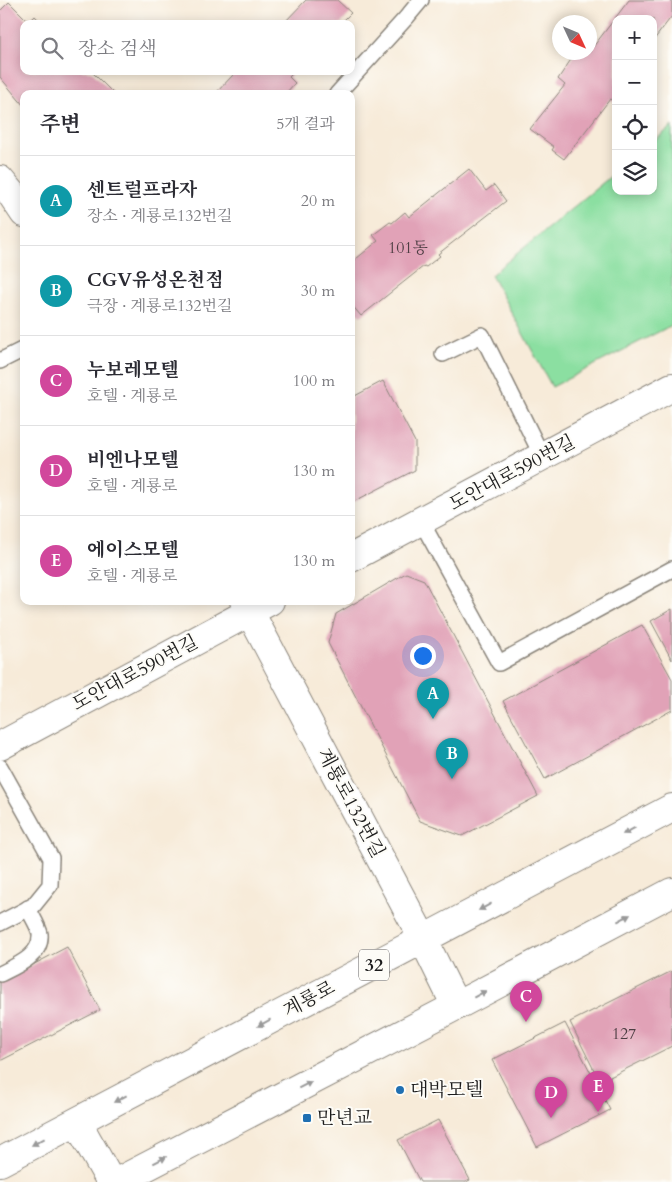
<!DOCTYPE html>
<html lang="ko">
<meta charset="utf-8">
<style>
body{margin:0;font-family:Cardo,"Noto Serif KR",serif;background:#f7f7f7;color:#2b2b33}
.controls{position:absolute;right:15px;top:15px;display:grid;overflow:hidden;border-radius:10px;box-shadow:0 2px 12px #0003}
.controls button{width:45px;height:45px;display:grid;place-items:center;padding:0;border:0;border-bottom:1px solid #e1e1e2;background:#fff;color:#2b2b33;font:25px sans-serif}
.compass{position:absolute;left:552px;top:15px;width:45px;height:45px;border-radius:50%;background:#fff;box-shadow:0 2px 12px #0003;rotate:134deg}
.you{position:absolute;left:422px;top:655px;width:18px;height:18px;margin:-12px;border:4px solid #fff;border-radius:50%;background:#1a73e8;box-shadow:0 0 0 8px #1a73e833}
.badge{display:grid;place-items:center;width:32px;height:32px;border-radius:50%;background:#ea580c;color:#fff;font-size:16px;font-weight:700}
.pin{position:absolute;translate:-50% -41px;filter:drop-shadow(0 1px 2px #0008)}
.pin::after{content:'';position:absolute;top:26px;width:18px;height:15px;background:inherit;clip-path:polygon(0 0,100% 0,50% 100%)}
.list{margin:0;padding:0;list-style:none}
h2{display:flex;justify-content:space-between;align-items:center;height:65px;margin:0;padding:0 20px;font-size:21px}
h2 small{font-size:16px;font-weight:400;color:#7c7c81}
.list li{display:grid;grid-template-columns:32px 1fr auto;gap:15px;align-items:center;box-sizing:border-box;height:90px;padding:0 20px;border-top:1px solid #e1e1e2}
.list b{display:block;font-size:19px;white-space:nowrap}
.list p{margin:0;font-size:16px;white-space:nowrap;color:#7c7c81}
.list em{font-size:16px;font-style:normal;color:#7c7c81}
.icon{flex:none;width:28px;height:28px;fill:none;stroke:currentColor;stroke-width:2;stroke-linecap:round;stroke-linejoin:round}
.map{position:relative;flex:none;width:672px;height:1182px;overflow:hidden}
.search{position:absolute;background:#fff;box-shadow:0 2px 12px #0003;left:20px;top:20px;width:335px;height:55px;display:flex;align-items:center;gap:12px;box-sizing:border-box;padding:0 18px;border-radius:10px;color:#7c7c81;font-size:19px}
.panel{position:absolute;background:#fff;box-shadow:0 2px 12px #0003;left:20px;top:90px;width:335px;height:515px;border-radius:10px}
.map>svg:first-child{display:block}
.green{fill:#8bdfa1;stroke:#547e5e}
.building{fill:#e1a2b7}
.lines{fill:none;stroke-linecap:round;stroke-linejoin:round}
.lane-casing{stroke:#8a847a;stroke-width:18}
.street-casing{stroke:#8a847a;stroke-width:30}
.primary-casing{stroke:#8a847a;stroke-width:30}
.lane{stroke:#fff;stroke-width:15}
.street{stroke:#fff;stroke-width:28}
.primary{stroke:#fff;stroke-width:28}
.oneway{fill:#999}
.poi-dot{fill:#1f6fb2;stroke:#fdfcf7;stroke-width:2}
.labels{text-anchor:middle;dominant-baseline:central;stroke-width:4;stroke-linejoin:round;paint-order:stroke}
.number-label{font-size:16px;fill:#4d3e43}
.shield{fill:#fdfcf7;stroke:#605f5e;stroke-width:1}
.shield-label{font-size:18px;font-weight:bold;fill:#1c1c1c}
.street-label{font-size:19px;fill:#1c1c1c;stroke:#fdfcf7}
.poi-label{font-size:19px;fill:#1c1c1c;stroke:#fdfcf7;text-anchor:start}
</style>
<div class="map">
<svg width="672" height="1182" viewBox="0 0 672 1182">
<rect width="100%" height="100%" fill="#fdfcf7"/>
<filter id="ink" filterUnits="userSpaceOnUse"><feTurbulence type="fractalNoise" baseFrequency=".02" numOctaves="2"/><feDisplacementMap in="SourceGraphic" scale="10" xChannelSelector="R" yChannelSelector="G"/><feConvolveMatrix kernelMatrix="1 2 1 2 8 2 1 2 1" color-interpolation-filters="sRGB"/></filter>
<filter id="wash" filterUnits="userSpaceOnUse"><feTurbulence type="fractalNoise" baseFrequency=".0096" numOctaves="4" result="noise"/><feDisplacementMap in="SourceGraphic" scale="20" xChannelSelector="R" yChannelSelector="G"/><feGaussianBlur stdDeviation="1.12" result="paint"/><feColorMatrix in="noise" values="0 0 0 0 0 0 0 0 0 0 0 0 0 0 0 0 0 1.4 0 .05"/><feComposite in="paint" operator="in"/></filter>
<g filter="url(#wash)">
<rect width="100%" height="100%" fill="#f7ebd9"/>
<polygon class="green" points="672,126 672,325 552,387 491,275 616,172 616,191 653,191 653,142"/>
<g id="blocks">
<g class="building">
<polygon points="306,0 337,0 351,13 340,24 283,24"/>
<polygon points="629,0 672,0 672,16 653,41 653,19 616,19 616,101 615,102 610,99 564,159 552,150 554,147 530,129 565,85 558,79 576,52 590,52 590,44 593,47"/>
<polygon points="9,2 29,22 35,16 43,24 24,24 24,71 91,71 114,94 24,94 24,106 0,77 0,11"/>
<polygon points="231,71 295,71 289,77 295,83 285,94 279,94 276,90 273,94 215,94 234,74"/>
<polygon points="469,169 486,191 494,185 506,201 438,254 440,256 426,267 424,266 361,316 351,304 351,301 353,300 351,297 351,263 378,241 373,235 390,222 392,223 405,212 409,217"/>
<polygon points="383,381 415,442 415,470 351,503 351,398"/>
<polygon points="406,573 424,580 538,796 462,836 420,821 328,643 336,614"/>
<polygon points="672,609 672,660 651,621"/>
<polygon points="642,625 672,679 672,710 545,779 503,701"/>
<polygon points="67,947 100,1010 0,1061 0,982"/>
<polygon points="672,971 672,1046 600,1082 570,1022"/>
<polygon points="565,1023 610,1110 537,1147 492,1060"/>
<polygon points="438,1120 470,1180 466,1182 420,1182 398,1140"/>
</g>
</g>
</g>
<g filter="url(#ink)">
<use href="#blocks" fill-opacity="0" stroke="#8a847a" stroke-width="1"/>
<g class="lines">
<g class="lane-casing">
<g id="lane">
<polyline points="337,94 406,18 421,0"/>
<polyline points="443,354 482,335 542,456"/>
<polyline points="0,361 24,349"/>
<polyline points="421,521 499,663 672,569"/>
<polyline points="0,767 51,858 50,885 33,906 0,923"/>
<path d="M0 974C16 966 42 956 40 934 39 927 31 915 28 908"/>
</g>
</g>
<g class="street-casing">
<g id="street">
<polyline points="0,180 10,192 24,213"/>
<polyline points="351,558 672,387"/>
<polyline points="244,601 423,939 456,1006"/>
<polyline points="0,746 270,601"/>
<polyline points="77,1122 111,1182"/>
</g>
</g>
<g class="primary-casing">
<g id="primary">
<polyline points="0,1162 672,808"/>
<polyline points="117,1182 456,1006 672,892"/>
</g>
</g>
<use href="#lane" class="lane"/>
<use href="#street" class="street"/>
<use href="#primary" class="primary"/>
</g>
<defs><path id="oneway-solid" d="M-6-.8H1V-3.2L6.5 0L1 3.2V.8H-6Z" transform="scale(1.25)"/></defs>
<g class="oneway">
<use href="#oneway-solid" transform="translate(629 831) rotate(152)"/>
<use href="#oneway-solid" transform="translate(485 907) rotate(152)"/>
<use href="#oneway-solid" transform="translate(624 918) rotate(-28)"/>
<use href="#oneway-solid" transform="translate(480 994) rotate(-28)"/>
<use href="#oneway-solid" transform="translate(264 1023) rotate(152)"/>
<use href="#oneway-solid" transform="translate(305 1085) rotate(-27)"/>
<use href="#oneway-solid" transform="translate(120 1099) rotate(152)"/>
<use href="#oneway-solid" transform="translate(38 1142) rotate(152)"/>
<use href="#oneway-solid" transform="translate(160 1160) rotate(-27)"/>
</g>
</g>
<g class="poi-dot">
<circle cx="400" cy="1090" r="5"/>
<rect x="302" y="1113" width="10" height="10" rx="2.5"/>
</g>
<g class="labels">
<g class="number-label">
<text x="408" y="248">101동</text>
<text x="624" y="1034">127</text>
</g>
<rect class="shield" x="359" y="949.5" width="30" height="31" rx="4"/>
<g class="shield-label">
<text x="374" y="965">32</text>
</g>
<g class="street-label">
<text transform="translate(512 473) rotate(-28)">도안대로590번길</text>
<text transform="translate(135 673) rotate(-28)">도안대로590번길</text>
<text transform="translate(351 803) rotate(62)">계룡로132번길</text>
<text transform="translate(309 999) rotate(-28)">계룡로</text>
</g>
<g class="poi-label">
<text x="410" y="1090">대박모텔</text>
<text x="317" y="1118">만년교</text>
</g>
</g>
</svg>
<div class="controls">
<button>+</button>
<button>−</button>
<button><svg class="icon" aria-label="locate" viewBox="0 0 24 24"><circle cx="12" cy="12" r="6"/><path d="M12 2v4M12 18v4M2 12h4M18 12h4"/></svg></button>
<button><svg class="icon" aria-label="layers" viewBox="0 0 24 24"><path d="M12 4l9 5-9 5-9-5zM3 14l9 5 9-5"/></svg></button>
</div>
<svg class="compass" viewBox="-18 -18 36 36"><path d="M0-13l5 13h-10z" fill="#e53935"/><path d="M0 13l5-13h-10z" fill="#7c7c81"/></svg>
<div class="you"></div>
<div class="pin badge" style="left:433px;top:719px;background:#0f9aa8">A</div>
<div class="pin badge" style="left:452px;top:779px;background:#0f9aa8">B</div>
<div class="pin badge" style="left:526px;top:1022px;background:#d1479c">C</div>
<div class="pin badge" style="left:551px;top:1118px;background:#d1479c">D</div>
<div class="pin badge" style="left:598px;top:1112px;background:#d1479c">E</div>
<div class="search"><svg class="icon" aria-label="search" viewBox="0 0 24 24"><circle cx="10" cy="10" r="6"/><path d="M15 15l6 6"/></svg>장소 검색</div>
<section class="panel">
<h2>주변<small>5개 결과</small></h2>
<ul class="list">
<li><span class="badge" style="background:#0f9aa8">A</span><div><b>센트럴프라자</b><p>장소 · 계룡로132번길</p></div><em>20 m</em></li>
<li><span class="badge" style="background:#0f9aa8">B</span><div><b>CGV유성온천점</b><p>극장 · 계룡로132번길</p></div><em>30 m</em></li>
<li><span class="badge" style="background:#d1479c">C</span><div><b>누보레모텔</b><p>호텔 · 계룡로</p></div><em>100 m</em></li>
<li><span class="badge" style="background:#d1479c">D</span><div><b>비엔나모텔</b><p>호텔 · 계룡로</p></div><em>130 m</em></li>
<li><span class="badge" style="background:#d1479c">E</span><div><b>에이스모텔</b><p>호텔 · 계룡로</p></div><em>130 m</em></li>
</ul>
</section>
</div>
